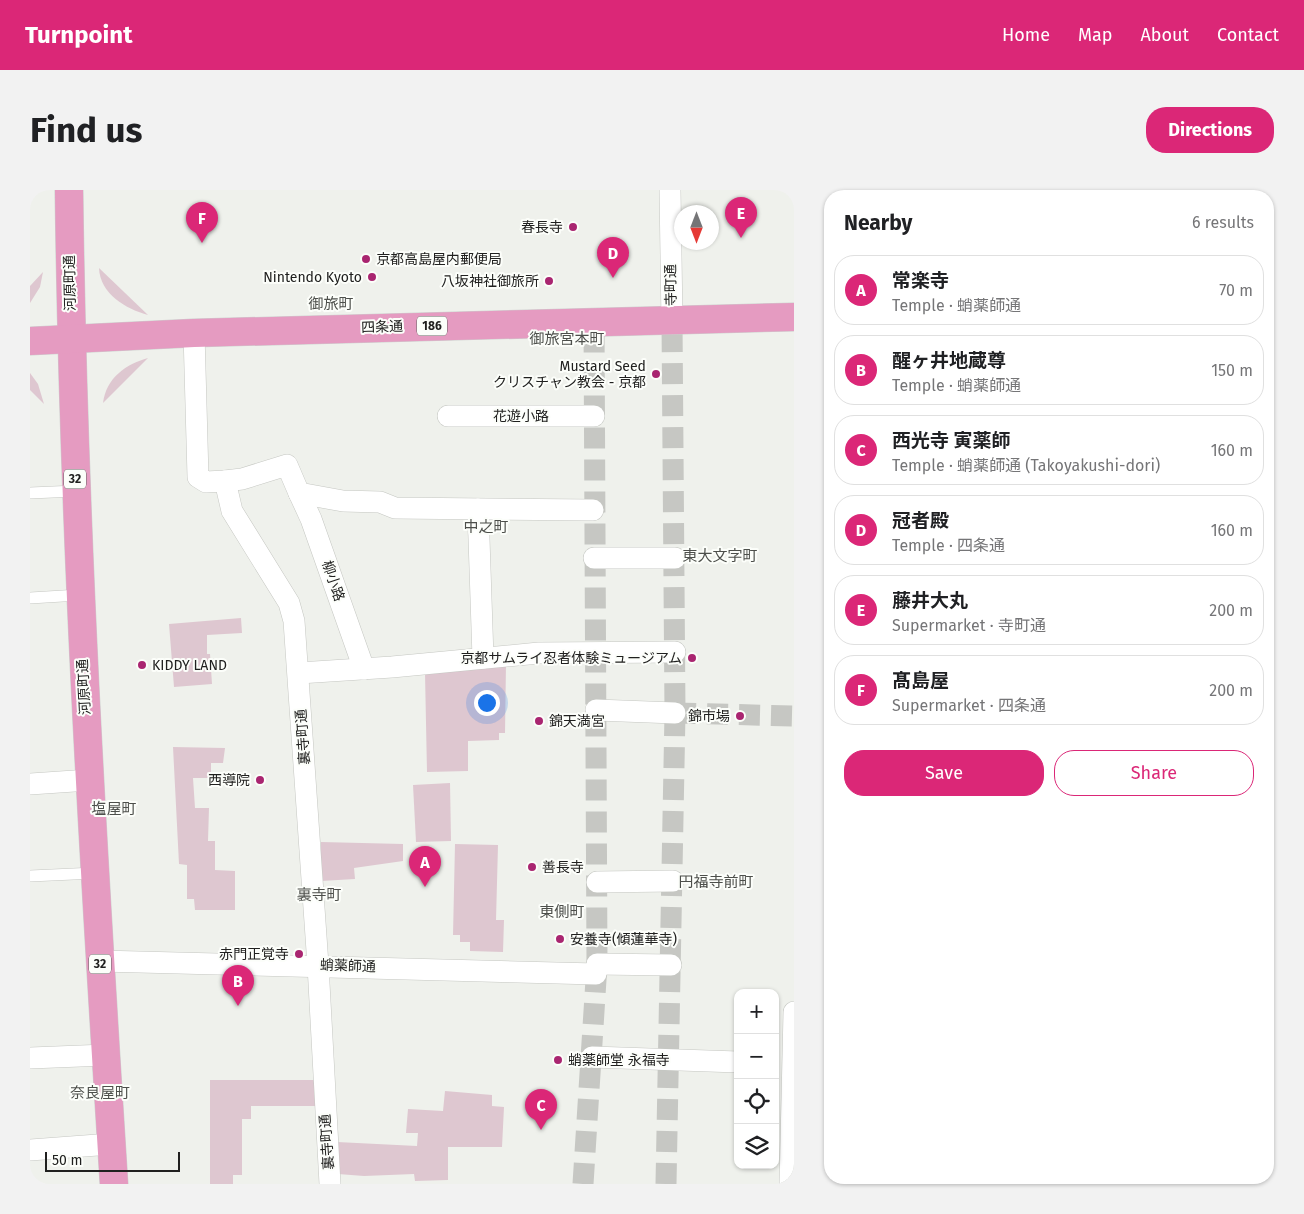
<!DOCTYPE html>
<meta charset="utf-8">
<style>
body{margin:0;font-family:"Fira Sans","Noto Sans JP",sans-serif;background:#f2f2f2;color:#202124}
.controls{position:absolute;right:15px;bottom:15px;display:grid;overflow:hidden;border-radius:10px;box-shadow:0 1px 4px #0004}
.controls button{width:45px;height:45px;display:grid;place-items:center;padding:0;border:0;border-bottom:1px solid #e0e0e0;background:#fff;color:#202124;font:25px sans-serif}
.compass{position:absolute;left:644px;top:15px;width:45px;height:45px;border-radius:50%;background:#fff;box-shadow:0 1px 4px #0004;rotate:180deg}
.scale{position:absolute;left:15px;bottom:12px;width:135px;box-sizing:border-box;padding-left:5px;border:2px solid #20201f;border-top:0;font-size:14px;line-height:18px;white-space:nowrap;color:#20201f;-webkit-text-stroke:4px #fcfefa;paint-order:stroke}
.you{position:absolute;left:456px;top:512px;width:18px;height:18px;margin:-12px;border:4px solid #fff;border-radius:50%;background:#1a73e8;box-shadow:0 0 0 8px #1a73e833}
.badge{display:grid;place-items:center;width:32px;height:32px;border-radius:50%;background:#db2777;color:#fff;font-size:16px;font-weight:700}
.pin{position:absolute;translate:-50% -41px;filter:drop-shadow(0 1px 2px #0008)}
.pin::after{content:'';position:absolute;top:26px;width:18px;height:15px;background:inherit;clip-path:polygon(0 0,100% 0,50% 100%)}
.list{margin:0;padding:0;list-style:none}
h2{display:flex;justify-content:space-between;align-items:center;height:65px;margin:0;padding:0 20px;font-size:21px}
h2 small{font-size:16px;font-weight:400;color:#757577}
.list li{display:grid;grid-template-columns:32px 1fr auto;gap:15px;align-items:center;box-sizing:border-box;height:70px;margin:0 10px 10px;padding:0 10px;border:1px solid #e0e0e0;border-radius:20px}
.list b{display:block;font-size:19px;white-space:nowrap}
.list p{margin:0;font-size:16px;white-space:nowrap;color:#757577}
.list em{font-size:16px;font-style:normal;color:#757577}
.actions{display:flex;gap:10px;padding:15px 20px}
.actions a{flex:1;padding:11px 0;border:1px solid #db2777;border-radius:20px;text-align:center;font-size:18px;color:#db2777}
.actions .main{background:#db2777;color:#fff}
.icon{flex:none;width:28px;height:28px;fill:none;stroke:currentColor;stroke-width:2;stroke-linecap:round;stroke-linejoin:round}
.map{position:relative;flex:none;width:764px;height:994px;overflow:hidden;border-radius:20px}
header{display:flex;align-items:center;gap:30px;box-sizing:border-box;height:70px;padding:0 25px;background:#db2777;color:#fff}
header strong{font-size:24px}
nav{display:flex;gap:28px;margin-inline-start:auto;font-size:18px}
.intro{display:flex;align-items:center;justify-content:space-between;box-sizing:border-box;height:120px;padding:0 30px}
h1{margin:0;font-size:35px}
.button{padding:12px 22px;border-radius:20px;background:#db2777;color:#fff;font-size:18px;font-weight:700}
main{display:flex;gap:30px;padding:0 30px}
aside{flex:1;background:#fff;border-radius:20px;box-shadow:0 1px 4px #0004}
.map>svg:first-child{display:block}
.green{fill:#dec7d0}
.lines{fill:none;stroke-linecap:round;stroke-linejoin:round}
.street-tunnel{stroke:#c6c7c3;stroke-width:21;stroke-dasharray:21 11;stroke-linecap:butt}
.lane-casing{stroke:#c5c7c2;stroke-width:12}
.street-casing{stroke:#c5c7c2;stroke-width:22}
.primary-casing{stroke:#cecece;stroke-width:29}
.lane{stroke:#fff;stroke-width:11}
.street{stroke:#fff;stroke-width:21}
.primary{stroke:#e59bc1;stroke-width:28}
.poi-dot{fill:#a92570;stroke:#fcfefa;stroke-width:2}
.labels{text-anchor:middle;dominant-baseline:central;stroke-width:4;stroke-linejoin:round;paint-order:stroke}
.shield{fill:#fcfefa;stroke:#626361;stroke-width:1}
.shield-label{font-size:12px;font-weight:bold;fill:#20201f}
.poi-label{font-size:14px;fill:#20201f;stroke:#fcfefa;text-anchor:end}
.street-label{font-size:14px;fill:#20201f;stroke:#fcfefa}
.neighbourhood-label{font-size:15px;fill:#4d4f4b;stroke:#fcfefa}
</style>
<header>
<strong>Turnpoint</strong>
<nav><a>Home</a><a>Map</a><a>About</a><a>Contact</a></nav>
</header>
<div class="intro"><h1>Find us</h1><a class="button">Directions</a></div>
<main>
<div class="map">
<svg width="764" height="994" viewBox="0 0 764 994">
<rect width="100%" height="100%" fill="#eff1ec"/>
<g class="green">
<path d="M69 78 118 125C96 119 70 104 69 78Z"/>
<polygon points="13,82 10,97 0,113 0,96"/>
<path d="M118 168 73 213C76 188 96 174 118 168Z"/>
<polygon points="0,183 8,194 14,214 0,200"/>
<polygon points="211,428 212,443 177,445 177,464 180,464 182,494 144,497 139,434"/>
<polygon points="476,473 475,543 469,543 469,550 438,551 438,581 397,582 395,483"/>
<polygon points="143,557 195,558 193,573 181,573 181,588 163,588 165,618 179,618 178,651 185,651 185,680 205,681 205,720 165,720 164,709 157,709 157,675 149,674"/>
<polygon points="420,593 421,651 386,652 383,595"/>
<polygon points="291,652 373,654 373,671 324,678 325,689 291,691"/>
<polygon points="425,654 468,655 466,730 474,730 473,762 440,761 440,752 430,752 430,745 423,745"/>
<polygon points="180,890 285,890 285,916 221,916 221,929 212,929 212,985 203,985 203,994 180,994"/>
<polygon points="415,901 462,905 462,916 474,917 472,957 418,957 418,990 385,991 384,984 334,986 308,984 307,952 387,956 388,943 376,943 378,919 413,921"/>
</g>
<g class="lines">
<g class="street-tunnel">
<polyline points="645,523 764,526"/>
<polyline points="553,994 567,774 564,131"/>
<polyline points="636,994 645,523 642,131"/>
</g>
<g class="lane-casing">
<g id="lane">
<polyline points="0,303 46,301"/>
<polyline points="0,408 49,405"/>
<polyline points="0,686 65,683"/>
</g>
</g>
<g class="street-casing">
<g id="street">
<polyline points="640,0 642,131"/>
<polyline points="164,143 168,287 176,292 195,291 202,321 259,413 264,431 288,775 300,994"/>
<polyline points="418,226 564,226"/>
<polyline points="195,291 212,289 257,275 269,303 313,311 350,312 365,318 563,320"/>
<polyline points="269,303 281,329 334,479"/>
<polyline points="448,319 453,468"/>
<polyline points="564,368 645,368"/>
<polyline points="269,483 362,477 509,463 645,462"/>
<polyline points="566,520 645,523"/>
<polyline points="0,594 59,590"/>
<polyline points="567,692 643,691"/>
<polyline points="70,771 566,784"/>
<polyline points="567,774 641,775"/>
<polyline points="562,867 708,872"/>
<polyline points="0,868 76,865"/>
<polyline points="0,960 81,954"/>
<polyline points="760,994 764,822"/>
</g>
</g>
<g class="primary-casing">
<g id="primary">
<path d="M39 0C43 332 63 663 84 994"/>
<polyline points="0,151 164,143 764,127"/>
</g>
</g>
<use href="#lane" class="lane"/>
<use href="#street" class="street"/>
<use href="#primary" class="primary"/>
</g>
<g class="poi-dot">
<circle cx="543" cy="37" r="5"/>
<circle cx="336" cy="69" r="5"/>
<circle cx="342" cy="87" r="5"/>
<circle cx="519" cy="91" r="5"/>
<circle cx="626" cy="184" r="5"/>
<circle cx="662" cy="468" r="5"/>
<circle cx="112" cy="475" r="5"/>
<circle cx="710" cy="526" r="5"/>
<circle cx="509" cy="531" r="5"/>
<circle cx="230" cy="590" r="5"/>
<circle cx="502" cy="677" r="5"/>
<circle cx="530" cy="749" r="5"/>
<circle cx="269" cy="764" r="5"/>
<circle cx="528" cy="870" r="5"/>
</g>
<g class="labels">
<g class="shield">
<rect x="387" y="126.5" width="30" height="19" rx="4"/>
<rect x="34" y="279.5" width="22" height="19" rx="4"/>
<rect x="59" y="764.5" width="22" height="19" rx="4"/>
</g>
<g class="shield-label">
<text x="402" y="136">186</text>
<text x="45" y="289">32</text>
<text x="70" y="774">32</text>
</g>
<g class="poi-label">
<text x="533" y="37">春長寺</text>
<text x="346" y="69" text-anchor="start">京都高島屋内郵便局</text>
<text x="332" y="87">Nintendo Kyoto</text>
<text x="509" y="91">八坂神社御旅所</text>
<text x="616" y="176">Mustard Seed<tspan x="616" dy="16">クリスチャン教会 - 京都</tspan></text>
<text x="652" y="468">京都サムライ忍者体験ミュージアム</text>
<text x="122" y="475" text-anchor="start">KIDDY LAND</text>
<text x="700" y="526">錦市場</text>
<text x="519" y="531" text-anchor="start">錦天満宮</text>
<text x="220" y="590">西導院</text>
<text x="512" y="677" text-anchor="start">善長寺</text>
<text x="540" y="749" text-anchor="start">安養寺(傾蓮華寺)</text>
<text x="259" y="764">赤門正覚寺</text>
<text x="538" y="870" text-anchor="start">蛸薬師堂 永福寺</text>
</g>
<g class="street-label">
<text transform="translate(40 93) rotate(-91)">河原町通</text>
<text transform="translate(641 95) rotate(-91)">寺町通</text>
<text transform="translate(352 137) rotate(-2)">四条通</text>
<text x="491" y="226">花遊小路</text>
<text transform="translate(303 391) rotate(71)">柳小路</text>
<text transform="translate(54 497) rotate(-93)">河原町通</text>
<text transform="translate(273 547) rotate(-94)">裏寺町通</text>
<text transform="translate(318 776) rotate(2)">蛸薬師通</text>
<text transform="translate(297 952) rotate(-94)">裏寺町通</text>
</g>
<g class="neighbourhood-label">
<text x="301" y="114">御旅町</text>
<text x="537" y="149">御旅宮本町</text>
<text x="456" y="337">中之町</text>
<text x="690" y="366">東大文字町</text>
<text x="84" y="619">塩屋町</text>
<text x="686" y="692">円福寺前町</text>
<text x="289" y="705">裏寺町</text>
<text x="532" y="722">東側町</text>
<text x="70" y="903">奈良屋町</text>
</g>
</g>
</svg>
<div class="controls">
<button>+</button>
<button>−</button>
<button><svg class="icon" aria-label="locate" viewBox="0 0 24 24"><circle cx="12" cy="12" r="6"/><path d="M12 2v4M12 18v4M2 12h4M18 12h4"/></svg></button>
<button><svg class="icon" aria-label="layers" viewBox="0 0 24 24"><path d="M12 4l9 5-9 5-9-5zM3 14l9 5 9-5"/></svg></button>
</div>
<svg class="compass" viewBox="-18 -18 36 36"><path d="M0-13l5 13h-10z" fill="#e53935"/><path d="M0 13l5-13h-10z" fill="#757577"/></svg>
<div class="scale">50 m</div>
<div class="you"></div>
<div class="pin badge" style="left:395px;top:697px">A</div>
<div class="pin badge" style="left:208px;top:816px">B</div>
<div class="pin badge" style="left:511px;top:940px">C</div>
<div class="pin badge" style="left:583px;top:88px">D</div>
<div class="pin badge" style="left:711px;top:48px">E</div>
<div class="pin badge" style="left:172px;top:53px">F</div>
</div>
<aside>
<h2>Nearby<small>6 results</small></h2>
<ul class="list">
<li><span class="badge">A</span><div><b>常楽寺</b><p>Temple · 蛸薬師通</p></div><em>70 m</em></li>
<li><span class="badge">B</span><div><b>醒ヶ井地蔵尊</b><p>Temple · 蛸薬師通</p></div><em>150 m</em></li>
<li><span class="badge">C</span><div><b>西光寺 寅薬師</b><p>Temple · 蛸薬師通 (Takoyakushi-dori)</p></div><em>160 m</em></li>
<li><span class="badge">D</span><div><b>冠者殿</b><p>Temple · 四条通</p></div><em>160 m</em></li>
<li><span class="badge">E</span><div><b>藤井大丸</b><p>Supermarket · 寺町通</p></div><em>200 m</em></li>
<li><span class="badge">F</span><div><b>髙島屋</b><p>Supermarket · 四条通</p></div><em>200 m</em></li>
</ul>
<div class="actions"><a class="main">Save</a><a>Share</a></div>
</aside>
</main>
